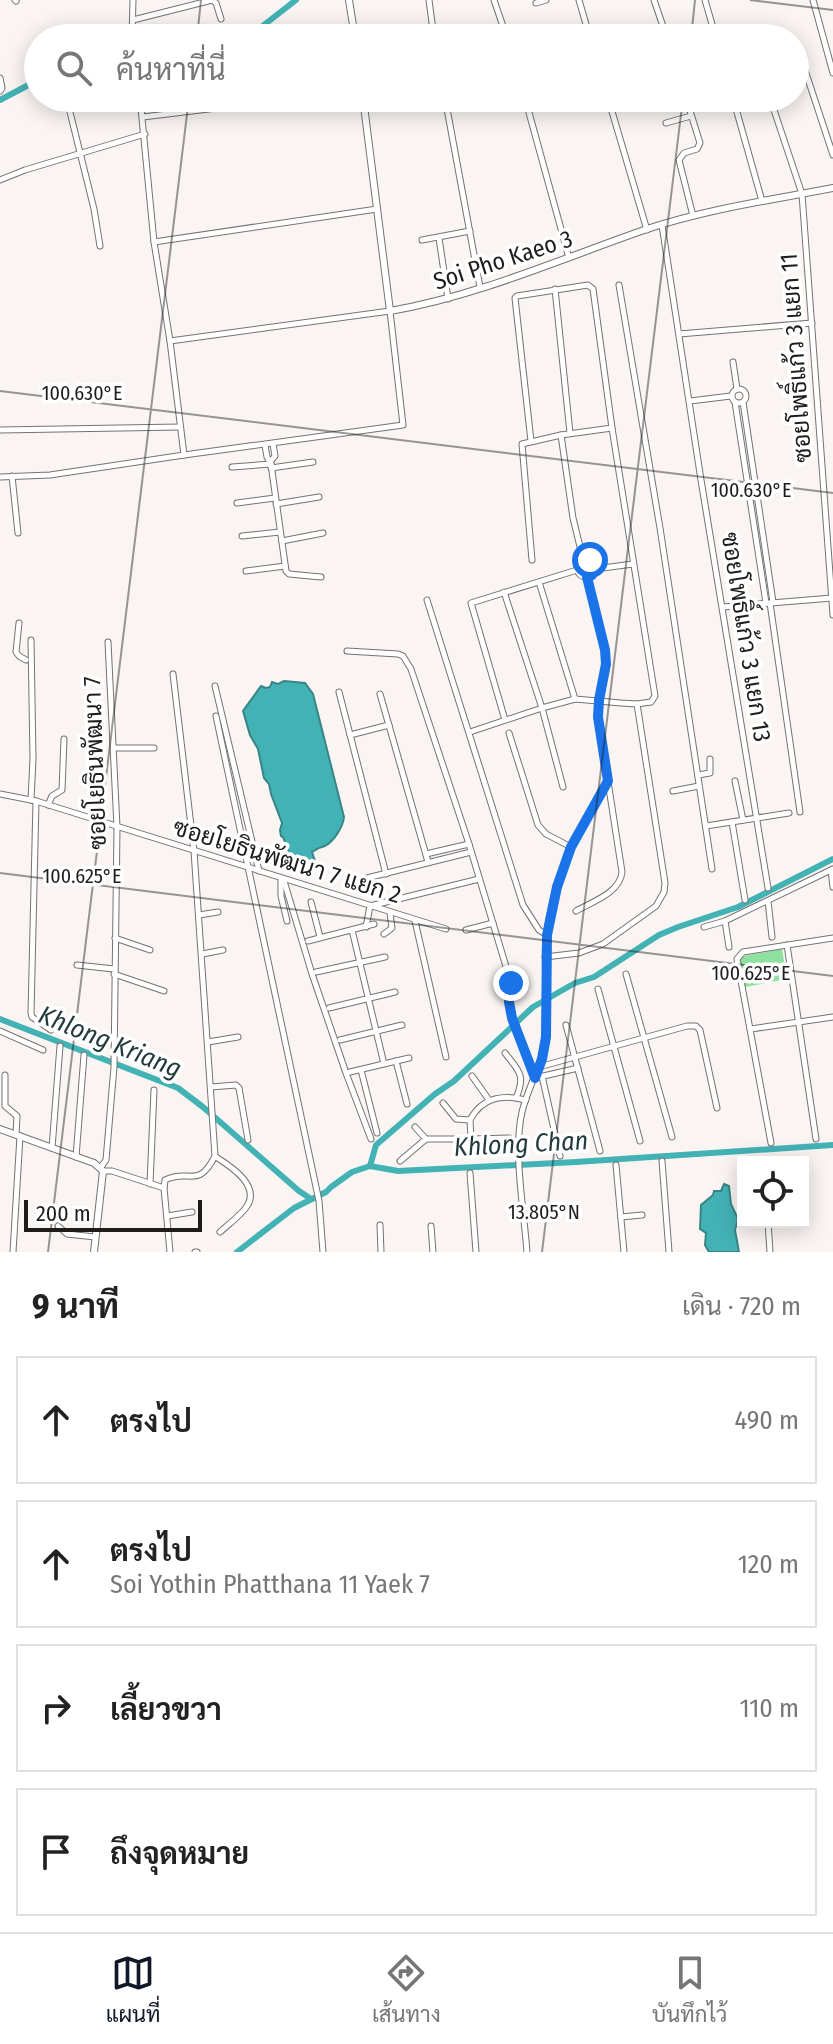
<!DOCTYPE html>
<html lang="th">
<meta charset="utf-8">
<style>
body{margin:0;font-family:"Fira Sans Condensed",Sarabun,sans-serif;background:#f6f6f6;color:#222}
.controls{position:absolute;right:24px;bottom:24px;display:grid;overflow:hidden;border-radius:0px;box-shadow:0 4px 20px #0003}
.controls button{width:72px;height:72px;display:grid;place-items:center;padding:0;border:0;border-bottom:2px solid #e0e0e0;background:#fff;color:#222;font:40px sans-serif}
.scale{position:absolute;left:24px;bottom:20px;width:178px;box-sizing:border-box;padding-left:8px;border:4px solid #1e1d1c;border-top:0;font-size:22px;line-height:28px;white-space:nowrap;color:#1e1d1c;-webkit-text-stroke:6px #fff;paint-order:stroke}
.stop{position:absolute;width:24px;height:24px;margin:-18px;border:6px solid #1a73e8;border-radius:50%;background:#fff}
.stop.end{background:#1a73e8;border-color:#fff;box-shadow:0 2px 8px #0008}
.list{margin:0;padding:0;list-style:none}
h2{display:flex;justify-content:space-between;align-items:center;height:104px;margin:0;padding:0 32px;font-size:34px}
h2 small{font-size:26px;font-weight:400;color:#767676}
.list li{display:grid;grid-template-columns:52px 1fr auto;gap:24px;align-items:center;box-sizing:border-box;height:128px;margin:0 16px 16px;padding:0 16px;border:2px solid #e0e0e0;border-radius:0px}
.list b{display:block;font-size:30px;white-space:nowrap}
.list p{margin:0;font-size:26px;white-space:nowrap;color:#767676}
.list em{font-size:26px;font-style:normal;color:#767676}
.icon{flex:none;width:44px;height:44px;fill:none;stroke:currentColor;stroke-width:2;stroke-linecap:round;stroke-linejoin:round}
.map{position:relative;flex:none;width:833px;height:1252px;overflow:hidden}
.search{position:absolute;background:#fff;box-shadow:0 4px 20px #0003;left:24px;right:24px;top:24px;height:88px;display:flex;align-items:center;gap:20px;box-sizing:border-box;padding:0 28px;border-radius:44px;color:#767676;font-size:30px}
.sheet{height:680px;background:#fff}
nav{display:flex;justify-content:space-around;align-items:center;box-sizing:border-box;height:112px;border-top:2px solid #e0e0e0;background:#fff;font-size:22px;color:#767676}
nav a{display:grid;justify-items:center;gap:4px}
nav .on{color:#111827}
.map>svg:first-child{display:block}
.green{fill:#8fe19f}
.water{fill:#43b2b5;stroke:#388587;stroke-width:2}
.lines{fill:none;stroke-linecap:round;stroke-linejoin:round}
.canal{stroke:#43b2b5;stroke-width:6}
.minor-casing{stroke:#767270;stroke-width:7}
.tertiary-casing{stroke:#767270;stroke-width:8}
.minor{stroke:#fff;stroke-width:5}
.tertiary{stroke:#fff;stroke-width:6}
.route{stroke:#1a73e8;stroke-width:10}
.ticks{fill:none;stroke:#1e1d1c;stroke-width:2;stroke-opacity:0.45}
.labels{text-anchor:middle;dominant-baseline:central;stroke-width:7;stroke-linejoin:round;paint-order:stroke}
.street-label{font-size:24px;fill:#1e1d1c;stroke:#fff}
.water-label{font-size:26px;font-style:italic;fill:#233b3c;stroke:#fff}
.ticks-label{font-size:20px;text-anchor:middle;fill:#1e1d1c;stroke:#fff;stroke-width:7;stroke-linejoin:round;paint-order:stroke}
</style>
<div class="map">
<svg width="833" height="1252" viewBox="0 0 833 1252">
<rect width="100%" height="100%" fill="#faf5f3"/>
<polygon class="green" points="782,949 787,979 745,987 739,957"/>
<g class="water">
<path d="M284 681 305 683 313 694 344 817C343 827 334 841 325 846 320 847 316 849 312 852L315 861 312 866 293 864 283 837 281 836 280 830 282 823 271 794 269 784 264 778 258 749 250 735 243 711 261 686 266 688 270 687 272 682 278 684Z"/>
<polygon points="724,1184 729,1186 731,1204 738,1219 735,1230 739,1252 709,1252 705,1245 706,1233 700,1229 701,1205 713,1195 714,1191 721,1191"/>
</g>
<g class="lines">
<g class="canal">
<polyline points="199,38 223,29 255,32 296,0"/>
<polyline points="0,100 38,80"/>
<polyline points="0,1019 178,1088 203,1107 299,1191 311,1199"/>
<polyline points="370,1166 376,1145 435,1094 454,1081 533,1007 575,983 594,977 659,935 678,927 738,907 833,859"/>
<polyline points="237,1252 294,1208 326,1192 331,1187 352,1172 370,1166 398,1171 576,1162 833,1145"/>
</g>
<g class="minor-casing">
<g id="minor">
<polyline points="15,0 16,1"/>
<polyline points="429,0 434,38"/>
<polyline points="494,0 507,38"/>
<polyline points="579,0 590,38"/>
<polyline points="654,0 667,38"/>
<polyline points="705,0 716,38"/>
<polyline points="813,0 833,73"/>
<polyline points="536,3 546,0"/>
<polyline points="133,20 212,0 216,3 221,19"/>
<polyline points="132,38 133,0"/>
<polyline points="521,38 542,33"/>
<polyline points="795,56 801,58 833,155"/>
<polyline points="0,78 2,88 0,91"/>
<polyline points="140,98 154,242 170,341 184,455"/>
<polyline points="445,98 480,287"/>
<polyline points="525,98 569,258"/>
<polyline points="608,98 647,230"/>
<polyline points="686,98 700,143 697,149 684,153 679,160 693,216"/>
<polyline points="733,98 762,201"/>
<polyline points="770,98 802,194 833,615"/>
<polyline points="67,100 94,209 100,246"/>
<polyline points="143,117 298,98"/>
<polyline points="666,123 691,116"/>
<polyline points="0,180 25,170 145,134"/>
<polyline points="662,225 701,480 768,888"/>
<polyline points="439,238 448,299"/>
<polyline points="422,240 470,231"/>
<polyline points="154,242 377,209"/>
<polyline points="619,285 660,528 712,869"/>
<polyline points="555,289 570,433"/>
<polyline points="679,334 812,323"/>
<polyline points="733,362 737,389"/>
<circle cx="739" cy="396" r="7"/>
<polyline points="690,401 731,396"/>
<polyline points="735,402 766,603"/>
<polyline points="743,402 773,602"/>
<polyline points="0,430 180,427"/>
<polyline points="561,435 573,518 583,559"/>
<polyline points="265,445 267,457 271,464 286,571 289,574 321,577"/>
<polyline points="270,462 275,456 273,444"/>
<polyline points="232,467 271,464"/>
<polyline points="271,468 313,462"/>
<polyline points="12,476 18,533"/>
<polyline points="0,477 50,475 184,455 403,425 390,311 170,341"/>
<polyline points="237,503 275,498"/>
<polyline points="276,504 319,497"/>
<polyline points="242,536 280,532"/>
<polyline points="282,541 323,533"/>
<circle cx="586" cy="568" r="9"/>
<polyline points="532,560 522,444 561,435 612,428"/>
<polyline points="595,569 633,564"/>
<polyline points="246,571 285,566"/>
<polyline points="539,582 575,699"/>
<polyline points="504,592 542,708 563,787"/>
<polyline points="427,600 523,905 539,930 547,935"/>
<polyline points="770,603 800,812"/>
<polyline points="723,607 832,598"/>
<polyline points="19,623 16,652 19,656 26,660"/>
<polyline points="31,640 33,759 31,800"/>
<polyline points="347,651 398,654 403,656 411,669 469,844 511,983 509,1002 512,1018 535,1078 578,1068"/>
<polyline points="215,686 259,871"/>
<polyline points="339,692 386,874"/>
<polyline points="380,694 428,862"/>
<polyline points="216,716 319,1201 323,1252"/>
<polyline points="505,720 471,603 577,570"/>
<polyline points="470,732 542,708 575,699 621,703 637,704 651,702 655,696 612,428 593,289 588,285 517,296 515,298 531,441"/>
<polyline points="509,733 538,825 546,834 571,847"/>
<polyline points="350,735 389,725"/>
<polyline points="114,748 154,748"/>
<polyline points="698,775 710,773 710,759"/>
<polyline points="735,781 743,820"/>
<polyline points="673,791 699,786"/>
<polyline points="0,794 36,801 446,929"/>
<polyline points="36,801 31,1013 32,1017 51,1030"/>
<polyline points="48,805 52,796 62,790 64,739"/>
<polyline points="732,822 745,900"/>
<polyline points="706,826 789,813"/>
<polyline points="426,854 469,844"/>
<polyline points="831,870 833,887"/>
<polyline points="367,878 471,852"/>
<polyline points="281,879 281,896 287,921"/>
<polyline points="284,881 312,974 346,1073 371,1139"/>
<polyline points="768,901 772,937"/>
<polyline points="311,902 320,937"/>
<path d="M576 911C592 902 620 893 622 872L598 717C599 698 606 678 605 659 604 633 593 602 587 577"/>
<polyline points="199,915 218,912"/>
<polyline points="415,921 446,1057"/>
<polyline points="725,921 729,947"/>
<polyline points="366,927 370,906 479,879"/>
<polyline points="704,927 725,921 833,869"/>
<polyline points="352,930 384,1064"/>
<polyline points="466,930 493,923"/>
<polyline points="384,934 392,928 390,913"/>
<polyline points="115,938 150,950"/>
<polyline points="308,941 374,924"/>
<polyline points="787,945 816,1139"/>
<polyline points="202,954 223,950"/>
<polyline points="545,957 579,953 603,944 656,906 664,892 665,883 637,704"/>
<polyline points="77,965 114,969"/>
<polyline points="316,972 385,957"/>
<polyline points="114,974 164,991"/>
<polyline points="626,974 672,1137"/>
<polyline points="598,989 640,1141"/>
<polyline points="329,1008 395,992"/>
<polyline points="566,1025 600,1151"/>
<polyline points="751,1029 833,1017"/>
<polyline points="0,1031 43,1050"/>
<polyline points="340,1040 402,1025"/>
<polyline points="208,1042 238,1037"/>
<path d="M505 1053C519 1071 526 1075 516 1098"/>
<polyline points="396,1061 407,1104"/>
<polyline points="539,1067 687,1026 696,1026 700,1030 717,1108"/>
<polyline points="361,1070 377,1133"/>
<polyline points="350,1072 409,1058"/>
<polyline points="5,1075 5,1106 17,1116 16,1135"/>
<polyline points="472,1076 489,1100"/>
<polyline points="542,1076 560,1156"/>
<polyline points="211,1087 236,1085 239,1088 248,1140"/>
<path d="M443 1103 456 1119 470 1120C482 1097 502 1094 526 1100"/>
<polyline points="415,1127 426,1139 471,1139 470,1120"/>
<polyline points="471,1139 509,1138"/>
<polyline points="771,1143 737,959 743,952 833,938"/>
<polyline points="52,1148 60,1046"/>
<polyline points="76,1157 84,1055"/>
<path d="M216 1157C232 1167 264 1188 244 1210 237 1218 228 1225 220 1232"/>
<polyline points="400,1161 426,1139"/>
<polyline points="662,1161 669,1252"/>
<polyline points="616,1165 624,1252"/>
<polyline points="101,1167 106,1160 114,1067 117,827 108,642"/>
<polyline points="103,1171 112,1171 164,1188"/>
<polyline points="470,1173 476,1252"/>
<polyline points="150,1184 154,1090"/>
<polyline points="167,1216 192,1212"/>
<polyline points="621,1217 642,1215"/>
<polyline points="768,1222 770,1252"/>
<polyline points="380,1225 381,1252"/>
<polyline points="58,1226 67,1234 95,1237"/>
<polyline points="431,1226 433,1252"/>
<polyline points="13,1252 20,1136"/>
<path d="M170 1252 164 1188 165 1180C189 1168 198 1190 215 1156L194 851 173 674"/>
<polyline points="195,1252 197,1252"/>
<path d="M527 1252C524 1211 513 1151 522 1112 528 1086 543 1064 546 1036 550 1004 543 971 546 939 552 879 578 831 608 781"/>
</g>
</g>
<g class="tertiary-casing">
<g id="tertiary">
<polyline points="349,0 355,38"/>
<path d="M363 98 390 311C478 296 563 258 647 229 707 209 771 200 833 188"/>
<polyline points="0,1129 94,1163 103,1171 94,1252"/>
</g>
</g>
<use href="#minor" class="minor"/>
<use href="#tertiary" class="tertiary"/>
</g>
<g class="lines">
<polyline class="route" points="511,983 509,1002 512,1018 535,1078 542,1059 546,1037 547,935 557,887 571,847 608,781 598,717 599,700 606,664 605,650 587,577 592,575 595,569 593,563 590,560"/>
</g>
<path class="ticks" d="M750 0 833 10M197 38 201 0M691 38 695 0M0 391 833 493M0 873 833 976M48 1252 189 98M542 1252 683 98"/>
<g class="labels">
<g class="street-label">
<text transform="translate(503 260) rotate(-18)">Soi Pho Kaeo 3</text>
<text transform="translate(796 358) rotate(-94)">ซอยโพธิ์แก้ว 3 แยก 11</text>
<text transform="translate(746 637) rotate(81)">ซอยโพธิ์แก้ว 3 แยก 13</text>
<text transform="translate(95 763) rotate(-92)">ซอยโยธินพัฒนา 7</text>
<text transform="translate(287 861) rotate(17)">ซอยโยธินพัฒนา 7 แยก 2</text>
</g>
<g class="water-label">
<text transform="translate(110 1042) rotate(22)">Khlong Kriang</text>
<text transform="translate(521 1144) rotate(-3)">Khlong Chan</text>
</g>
</g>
<g class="ticks-label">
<text x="82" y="400">100.630°E</text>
<text x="751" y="497">100.630°E</text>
<text x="82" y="883">100.625°E</text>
<text x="751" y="980">100.625°E</text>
<text x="544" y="1219">13.805°N</text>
</g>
</svg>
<div class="controls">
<button><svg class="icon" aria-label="locate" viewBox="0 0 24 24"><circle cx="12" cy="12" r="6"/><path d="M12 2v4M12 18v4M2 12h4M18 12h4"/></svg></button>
</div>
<div class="scale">200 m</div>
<div class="stop" style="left:590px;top:560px"></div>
<div class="stop end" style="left:511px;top:983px"></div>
<div class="search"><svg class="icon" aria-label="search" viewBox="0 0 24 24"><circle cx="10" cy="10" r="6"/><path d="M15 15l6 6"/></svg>ค้นหาที่นี่</div>
</div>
<section class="sheet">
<h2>9 นาที<small>เดิน · 720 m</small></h2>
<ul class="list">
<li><svg class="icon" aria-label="ahead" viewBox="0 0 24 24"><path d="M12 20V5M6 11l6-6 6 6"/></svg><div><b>ตรงไป</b></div><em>490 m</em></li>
<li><svg class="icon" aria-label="ahead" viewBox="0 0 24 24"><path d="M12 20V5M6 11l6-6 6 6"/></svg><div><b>ตรงไป</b><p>Soi Yothin Phatthana 11 Yaek 7</p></div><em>120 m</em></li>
<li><svg class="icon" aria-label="right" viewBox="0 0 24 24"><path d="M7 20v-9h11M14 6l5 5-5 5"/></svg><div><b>เลี้ยวขวา</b></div><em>110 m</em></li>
<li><svg class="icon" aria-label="arrive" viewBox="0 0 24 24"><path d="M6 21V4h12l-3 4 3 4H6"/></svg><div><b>ถึงจุดหมาย</b></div></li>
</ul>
</section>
<nav>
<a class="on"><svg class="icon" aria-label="map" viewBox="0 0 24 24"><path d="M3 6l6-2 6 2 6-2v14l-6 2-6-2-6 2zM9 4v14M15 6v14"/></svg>แผนที่</a>
<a><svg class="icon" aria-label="directions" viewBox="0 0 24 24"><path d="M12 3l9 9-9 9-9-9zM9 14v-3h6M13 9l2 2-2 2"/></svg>เส้นทาง</a>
<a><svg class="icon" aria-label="saved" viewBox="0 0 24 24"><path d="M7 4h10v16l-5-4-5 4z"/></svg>บันทึกไว้</a>
</nav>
